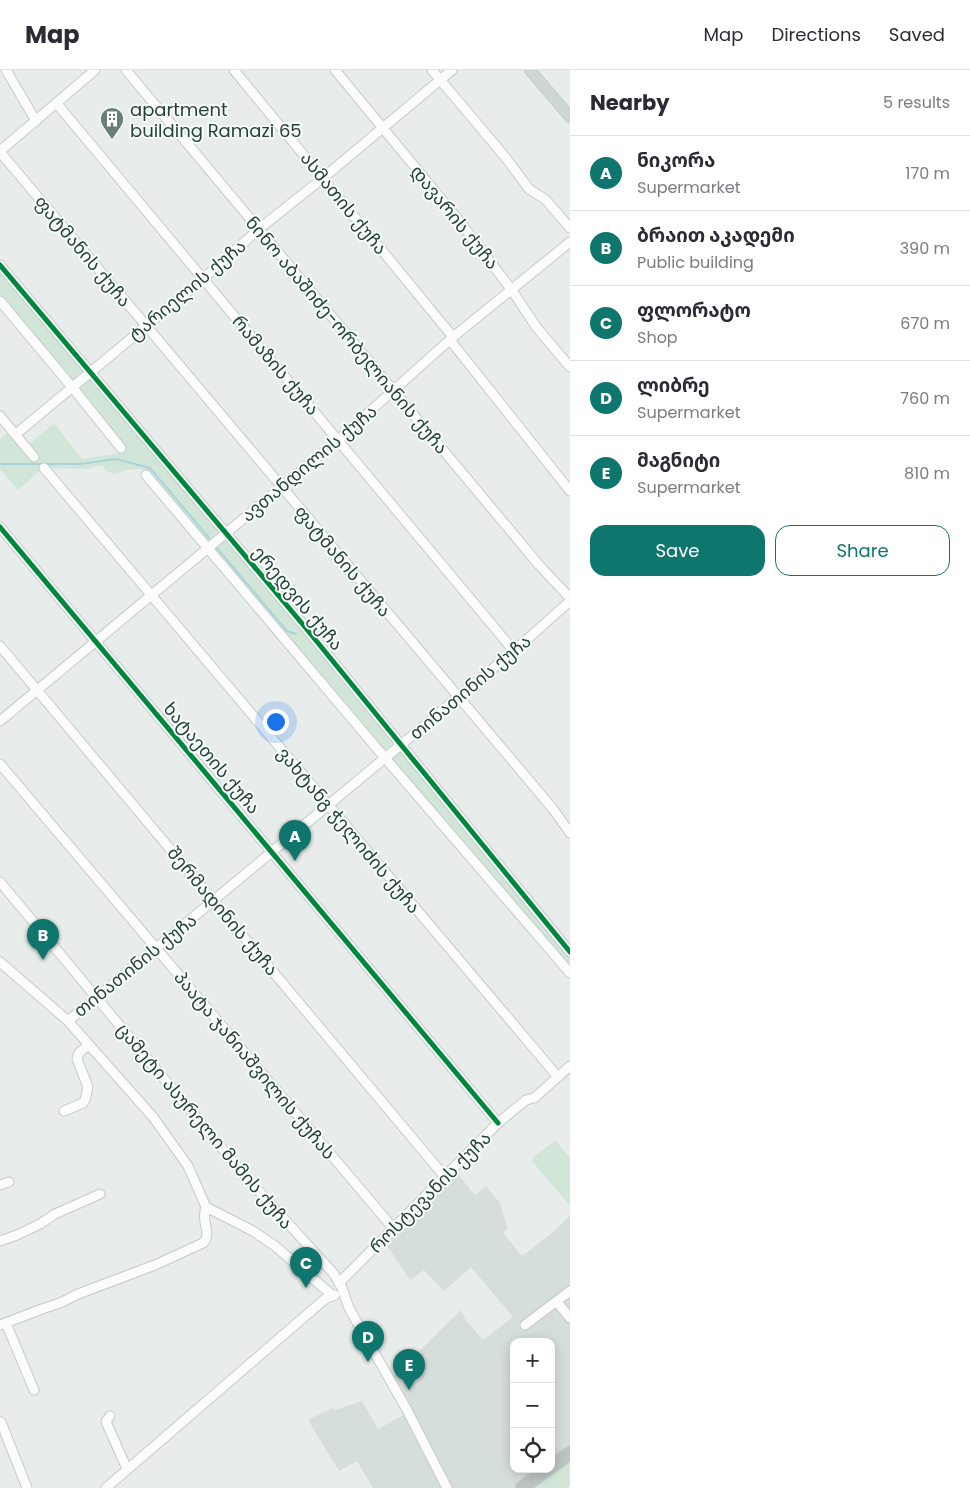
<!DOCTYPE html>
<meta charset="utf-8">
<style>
body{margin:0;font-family:Poppins,"Noto Sans Georgian",sans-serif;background:#f2f2f3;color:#2b2b33}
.controls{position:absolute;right:15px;bottom:15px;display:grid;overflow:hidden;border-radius:10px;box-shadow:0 2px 12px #0003}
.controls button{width:45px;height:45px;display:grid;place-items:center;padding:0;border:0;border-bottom:1px solid #e1e1e2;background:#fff;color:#2b2b33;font:25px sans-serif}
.you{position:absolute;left:275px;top:651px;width:18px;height:18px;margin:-12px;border:4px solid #fff;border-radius:50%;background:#1a73e8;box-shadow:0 0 0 8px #1a73e833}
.badge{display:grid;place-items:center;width:32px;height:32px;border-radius:50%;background:#0f766e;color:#fff;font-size:16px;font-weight:700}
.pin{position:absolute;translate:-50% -41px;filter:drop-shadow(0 1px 2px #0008)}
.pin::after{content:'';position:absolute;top:26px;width:18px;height:15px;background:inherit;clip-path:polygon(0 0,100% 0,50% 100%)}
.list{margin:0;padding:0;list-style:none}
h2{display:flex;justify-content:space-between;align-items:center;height:65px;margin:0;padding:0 20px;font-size:21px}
h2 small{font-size:16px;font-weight:400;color:#7c7c81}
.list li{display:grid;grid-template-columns:32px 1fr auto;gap:15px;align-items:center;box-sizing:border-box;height:75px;padding:0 20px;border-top:1px solid #e1e1e2}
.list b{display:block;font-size:19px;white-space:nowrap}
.list p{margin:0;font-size:16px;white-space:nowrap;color:#7c7c81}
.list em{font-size:16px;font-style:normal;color:#7c7c81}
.actions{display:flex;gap:10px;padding:15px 20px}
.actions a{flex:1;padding:11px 0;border:1px solid #0f766e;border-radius:15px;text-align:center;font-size:18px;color:#0f766e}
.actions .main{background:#0f766e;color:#fff}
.icon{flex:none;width:28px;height:28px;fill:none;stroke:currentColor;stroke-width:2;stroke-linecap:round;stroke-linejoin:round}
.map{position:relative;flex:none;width:570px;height:1418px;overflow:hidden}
header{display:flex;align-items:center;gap:30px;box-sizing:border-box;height:70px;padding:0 25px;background:#fff;border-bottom:1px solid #e1e1e2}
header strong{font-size:24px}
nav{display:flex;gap:28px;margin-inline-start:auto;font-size:18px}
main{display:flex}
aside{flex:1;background:#fff}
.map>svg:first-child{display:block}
.built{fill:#d6dedb}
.green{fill:#d1e6d8}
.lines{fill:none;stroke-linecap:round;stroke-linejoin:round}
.stream{stroke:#a9d4db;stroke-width:2}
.minor-casing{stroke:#c5cac8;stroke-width:11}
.major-casing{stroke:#c3ccc9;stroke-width:12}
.highway-casing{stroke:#c3ccc9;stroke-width:15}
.minor{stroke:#fcfcfc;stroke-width:9}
.major{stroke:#cfd7d5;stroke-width:10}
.highway{stroke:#bcc4c2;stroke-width:12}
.cycleway-casing{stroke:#f7fbf9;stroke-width:8}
.cycleway{stroke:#00873e;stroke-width:5}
.labels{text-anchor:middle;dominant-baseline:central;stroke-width:4;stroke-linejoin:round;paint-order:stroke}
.poi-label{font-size:18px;fill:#24423a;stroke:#f7fbf9;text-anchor:start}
.street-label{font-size:18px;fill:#24423a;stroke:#f7fbf9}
</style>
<header>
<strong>Map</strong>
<nav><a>Map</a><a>Directions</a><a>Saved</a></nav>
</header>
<main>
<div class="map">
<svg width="570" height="1418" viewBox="0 0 570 1418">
<rect width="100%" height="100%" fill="#e8edeb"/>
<g class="built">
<polygon points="456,1102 475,1125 486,1116 500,1133 508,1159 503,1163 522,1186 552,1163 570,1146 570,1376 551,1390 551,1272 514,1272 514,1399 538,1399 513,1418 452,1418 396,1315 394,1306 461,1240 465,1249 483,1270 513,1247 471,1197 444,1221 424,1200 410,1210 385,1173"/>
<polygon points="362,1331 378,1359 405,1344 444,1418 373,1418 357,1391 339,1401 308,1350 333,1338 335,1340"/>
</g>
<g class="green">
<polygon points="0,199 83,299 74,310 71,310 0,226"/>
<polygon points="88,307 219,461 206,471 151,404 146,400 138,399 126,400 115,404 108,402 102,396 96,396 88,399 42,398 42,399 18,420 0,399 0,369 9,362 29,374 54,353 82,389 121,383 127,380 76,317"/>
<polygon points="225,469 313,571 394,672 387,679 382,679 345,632 212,478"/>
<polygon points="400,679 570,885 570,899 390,690"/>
<polygon points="555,1070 570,1088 570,1136 532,1091 533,1088"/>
<polygon points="570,1391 570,1415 567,1418 533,1418"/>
</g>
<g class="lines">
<g class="stream">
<polyline points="0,394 80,394 116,389 150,398 210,469"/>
<polyline points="216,477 287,561 296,564"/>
</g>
<g class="minor-casing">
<g id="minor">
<polyline points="6,0 36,51"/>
<polyline points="126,0 539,495 570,528"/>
<polyline points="234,0 453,267"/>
<polyline points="335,0 457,148 511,219 537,258 570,297"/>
<polyline points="432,0 506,88 529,119 546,130 570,158"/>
<polyline points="57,34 514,581"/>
<polyline points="0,81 95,0"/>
<polyline points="0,82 553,739 570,763"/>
<polyline points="0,195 305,557 570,882"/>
<polyline points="0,231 72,317 121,378"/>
<polyline points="450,270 570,421"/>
<polyline points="0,346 34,387"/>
<polyline points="16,364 204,208 259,159 323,108 452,0"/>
<polyline points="44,398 558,1007"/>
<polyline points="146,405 385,688 570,903"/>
<polyline points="0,457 498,1053"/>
<polyline points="0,576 445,1107"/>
<polyline points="0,651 338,370 453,267 570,172"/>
<polyline points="0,694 394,1159"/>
<polyline points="0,812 246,1107 334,1204 342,1218 349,1238 407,1340 447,1418"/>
<polyline points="0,892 68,951 153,1047 188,1096 206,1137 253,1161 275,1176 332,1225"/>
<polyline points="68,951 514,581 570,531"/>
<polyline points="64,1041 83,1033 85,1030 88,1017 77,989 79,983 88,975"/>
<polyline points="0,1115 9,1112"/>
<polyline points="0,1171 17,1165 40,1154 55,1144 100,1124"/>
<polyline points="339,1213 498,1053 526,1030 534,1028 541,1022 570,996"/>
<polyline points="557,1232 570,1248"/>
<polyline points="6,1253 34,1320"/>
<path d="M0 1255 42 1239 60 1233 78 1224 155 1195 203 1173C213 1163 200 1152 206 1137"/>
<polyline points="525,1255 570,1221"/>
<polyline points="110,1346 106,1351 107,1354 127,1399"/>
<polyline points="1,1352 27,1418"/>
<polyline points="106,1418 325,1229 335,1225"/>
</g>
</g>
<g class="major-casing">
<polyline id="major" points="530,0 570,47"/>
</g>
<g class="highway-casing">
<g id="highway">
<polyline points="551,1397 570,1383"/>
<polyline points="522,1418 548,1399"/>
</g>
</g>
<use href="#minor" class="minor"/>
<use href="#major" class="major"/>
<use href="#highway" class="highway"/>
<g class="cycleway-casing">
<g id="cycleway">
<polyline points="0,195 305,557 570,882"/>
<polyline points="0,457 498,1053"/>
</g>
</g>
<use href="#cycleway" class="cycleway"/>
</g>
<defs>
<g id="building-pin" transform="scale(1.25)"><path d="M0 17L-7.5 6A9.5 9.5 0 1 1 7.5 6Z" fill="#697e78" stroke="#f7fbf9"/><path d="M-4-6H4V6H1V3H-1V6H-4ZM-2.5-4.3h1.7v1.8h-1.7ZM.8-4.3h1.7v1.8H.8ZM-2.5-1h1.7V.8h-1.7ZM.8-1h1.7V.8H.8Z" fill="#fff"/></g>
</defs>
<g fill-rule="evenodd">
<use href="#building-pin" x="112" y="49"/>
</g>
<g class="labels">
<g class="poi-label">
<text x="130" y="39">apartment<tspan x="130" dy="21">building Ramazi 65</tspan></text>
</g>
<g class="street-label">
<text transform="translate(344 133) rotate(51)">ასმათის ქუჩა</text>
<text transform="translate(455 147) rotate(51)">დავარის ქუჩა</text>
<text transform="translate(83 181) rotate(50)">ფატმანის ქუჩა</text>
<text transform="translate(187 220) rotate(-40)">ტარიელის ქუჩა</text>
<text transform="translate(347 265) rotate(50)">ნინო აბაშიძე-ორბელიანის ქუჩა</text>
<text transform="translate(276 295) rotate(50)">რამაზის ქუჩა</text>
<text transform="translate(309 393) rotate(-40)">ავთანდილის ქუჩა</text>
<text transform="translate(343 491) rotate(50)">ფატმანის ქუჩა</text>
<text transform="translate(298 528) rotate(50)">ერედვის ქუჩა</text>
<text transform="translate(470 617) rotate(-40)">თინათინის ქუჩა</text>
<text transform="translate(212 688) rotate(50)">ხატაეთის ქუჩა</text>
<text transform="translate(349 760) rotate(50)">ვახტანგ ჭელიძის ქუჩა</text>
<text transform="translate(223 841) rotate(50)">შერმადინის ქუჩა</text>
<text transform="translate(135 895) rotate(-39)">თინათინის ქუჩა</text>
<text transform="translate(255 995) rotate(50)">პაატა ჯანიაშვილის ქუჩას</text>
<text transform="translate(205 1056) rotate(50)">ცამეტი ასურელი მამის ქუჩა</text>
<text transform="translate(430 1122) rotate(-45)">როსტევანის ქუჩა</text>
</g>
</g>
</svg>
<div class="controls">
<button>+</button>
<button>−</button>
<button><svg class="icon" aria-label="locate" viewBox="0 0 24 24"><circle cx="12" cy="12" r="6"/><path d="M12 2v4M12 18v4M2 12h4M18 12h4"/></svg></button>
</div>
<div class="you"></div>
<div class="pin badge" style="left:295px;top:791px">A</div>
<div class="pin badge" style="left:43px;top:890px">B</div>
<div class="pin badge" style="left:306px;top:1218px">C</div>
<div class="pin badge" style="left:368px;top:1292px">D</div>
<div class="pin badge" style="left:409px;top:1320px">E</div>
</div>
<aside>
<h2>Nearby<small>5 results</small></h2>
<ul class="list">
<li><span class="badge">A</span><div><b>ნიკორა</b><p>Supermarket</p></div><em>170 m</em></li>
<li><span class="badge">B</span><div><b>ბრაით აკადემი</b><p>Public building</p></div><em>390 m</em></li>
<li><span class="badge">C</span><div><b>ფლორატო</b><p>Shop</p></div><em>670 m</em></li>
<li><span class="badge">D</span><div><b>ლიბრე</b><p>Supermarket</p></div><em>760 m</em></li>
<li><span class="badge">E</span><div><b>მაგნიტი</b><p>Supermarket</p></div><em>810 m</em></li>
</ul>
<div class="actions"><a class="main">Save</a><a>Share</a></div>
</aside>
</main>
